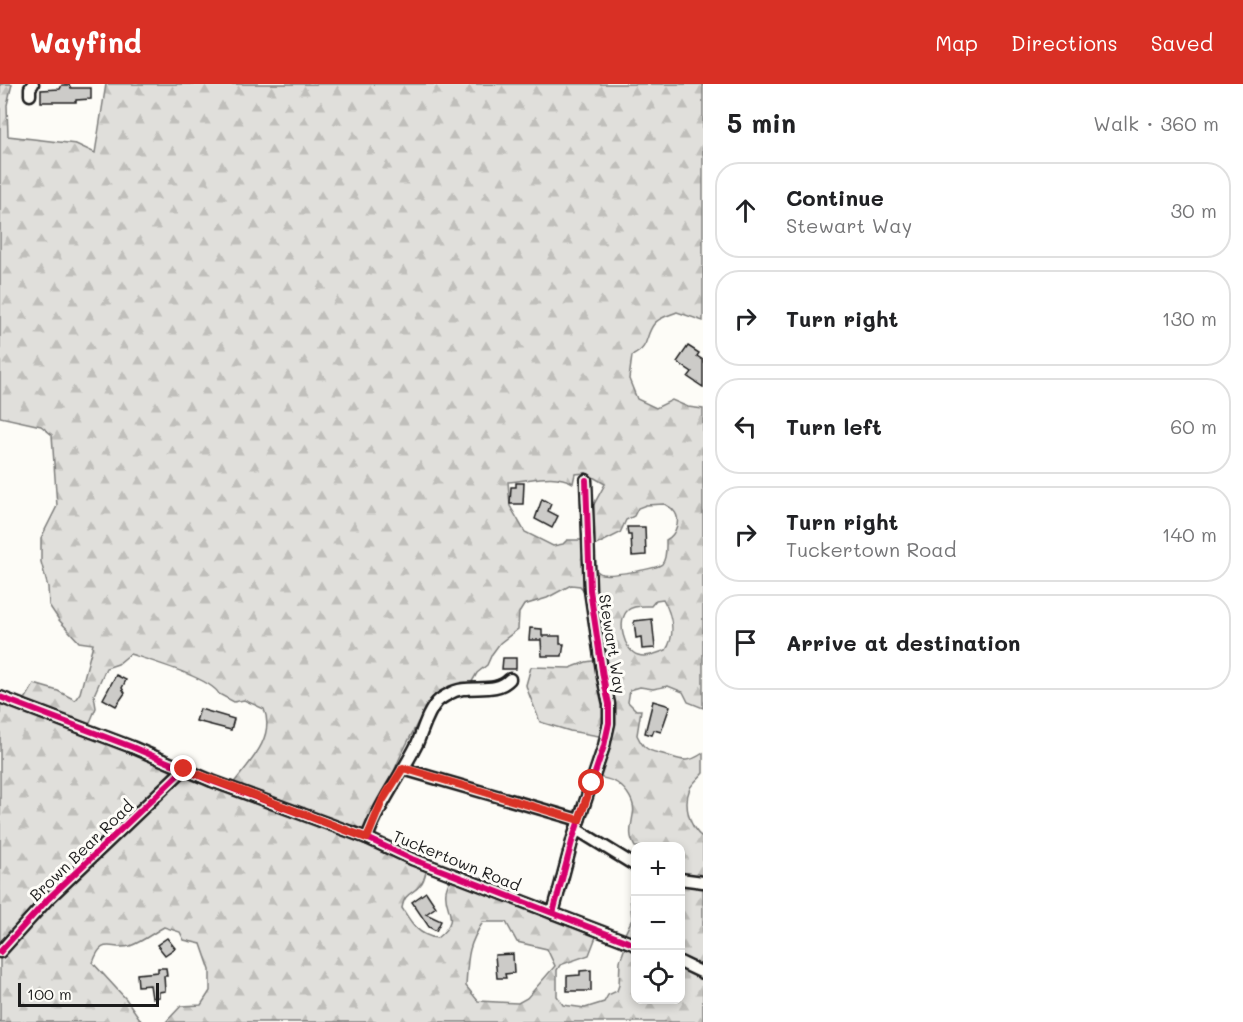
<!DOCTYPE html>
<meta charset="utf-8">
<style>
body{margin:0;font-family:Mali,sans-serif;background:#f2f2f2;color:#202124}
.controls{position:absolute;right:18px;bottom:18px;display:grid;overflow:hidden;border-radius:12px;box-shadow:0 3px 9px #0003}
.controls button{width:54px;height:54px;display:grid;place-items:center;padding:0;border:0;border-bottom:2px solid #e0e0e0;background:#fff;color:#202124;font:30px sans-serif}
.scale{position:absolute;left:18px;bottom:15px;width:141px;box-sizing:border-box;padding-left:6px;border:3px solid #1c1c1c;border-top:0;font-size:16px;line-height:21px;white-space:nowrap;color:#1c1c1c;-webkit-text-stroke:4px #fdfcf7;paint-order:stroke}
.stop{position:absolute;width:18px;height:18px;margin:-14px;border:4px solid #d93025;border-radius:50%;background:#fff}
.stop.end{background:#d93025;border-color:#fff;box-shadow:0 2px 6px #0008}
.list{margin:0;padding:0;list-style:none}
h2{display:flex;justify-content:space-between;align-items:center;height:78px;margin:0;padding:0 24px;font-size:26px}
h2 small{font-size:20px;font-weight:400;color:#757577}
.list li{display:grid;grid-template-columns:39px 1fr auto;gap:18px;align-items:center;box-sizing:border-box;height:96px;margin:0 12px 12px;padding:0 12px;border:2px solid #e0e0e0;border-radius:24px}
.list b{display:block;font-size:22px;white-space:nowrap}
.list p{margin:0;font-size:20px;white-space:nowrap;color:#757577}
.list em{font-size:20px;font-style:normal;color:#757577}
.icon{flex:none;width:33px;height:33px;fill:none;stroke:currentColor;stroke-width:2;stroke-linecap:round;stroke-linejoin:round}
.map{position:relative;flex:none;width:703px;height:938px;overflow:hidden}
header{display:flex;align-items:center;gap:36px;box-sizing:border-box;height:84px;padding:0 30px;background:#d93025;color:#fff}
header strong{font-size:28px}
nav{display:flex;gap:33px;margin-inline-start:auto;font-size:21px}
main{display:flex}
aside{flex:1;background:#fff}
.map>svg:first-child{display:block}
.forest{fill:url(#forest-firs);stroke:#7e7e7c;stroke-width:1.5;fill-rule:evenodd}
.building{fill:#cccbc8;stroke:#1c1c1c;stroke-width:1.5}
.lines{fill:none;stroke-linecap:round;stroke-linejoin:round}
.minor-casing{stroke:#1c1c1c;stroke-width:15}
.minor{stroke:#fdfcf7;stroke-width:10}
.cycleway-casing{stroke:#fdfcf7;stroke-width:10}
.cycleway{stroke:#d6006c;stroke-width:6}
.route{stroke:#d93025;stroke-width:8}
.labels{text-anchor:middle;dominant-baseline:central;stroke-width:6;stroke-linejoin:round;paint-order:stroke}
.street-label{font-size:16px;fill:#1c1c1c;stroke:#fdfcf7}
</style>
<header>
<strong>Wayfind</strong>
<nav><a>Map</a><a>Directions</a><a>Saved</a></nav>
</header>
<main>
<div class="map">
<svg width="703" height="938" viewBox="0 0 703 938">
<defs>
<pattern id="forest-firs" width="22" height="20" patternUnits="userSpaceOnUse" patternTransform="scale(1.5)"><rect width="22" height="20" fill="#e0dfdb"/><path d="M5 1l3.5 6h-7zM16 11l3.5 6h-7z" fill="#c0bfbb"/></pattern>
</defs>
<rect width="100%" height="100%" fill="#fdfcf7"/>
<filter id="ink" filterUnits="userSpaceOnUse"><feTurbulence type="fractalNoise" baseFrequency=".0167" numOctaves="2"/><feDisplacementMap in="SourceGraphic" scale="12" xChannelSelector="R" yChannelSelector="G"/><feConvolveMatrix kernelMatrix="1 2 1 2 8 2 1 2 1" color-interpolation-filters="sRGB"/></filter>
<g filter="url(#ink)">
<path class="forest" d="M0 0H12L7 21 8 52 76 60 95 69 106 0H703V237L677 228C670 231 659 233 654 240 644 253 651 262 632 272L629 295 637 315 656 324 672 316 688 323 703 325V624L688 618 683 608 668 602 653 605 640 603 630 606 628 618 636 626H641L637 651C639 655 641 660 645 663 650 668 656 668 663 670 680 675 686 681 703 669V689C699 694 693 699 690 704 683 721 689 743 703 754V938H166L181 922 201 921 210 907V886L201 860 184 856 180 848 164 843C153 849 142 858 130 862 111 867 102 851 93 879L126 915 142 938H0V611L23 619 34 600 58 607 75 616 80 609 93 560 79 558 59 536 49 521 48 503 41 478V454L57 422 52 351 41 342 0 333ZM586 389 605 400 587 433 586 456H567L563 460 553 462 525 448 510 422 508 398C530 397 553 388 573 399L575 390ZM664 420C667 422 671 423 673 426 682 435 676 451 666 456 666 463 667 474 662 480 657 485 611 492 602 490 598 489 595 485 591 482L592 463 620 449 626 436 634 432 638 424 646 421ZM571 501 580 502 586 509 599 576 586 578 570 584 531 583 526 601 527 605 540 638 570 647 605 653 594 692C601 694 611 695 617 699 627 706 636 719 633 731 631 744 628 751 635 763L680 762V916H636L635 803 630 812 632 835 623 854 627 858 620 877 619 901 617 907 608 911 604 918 585 924 563 921 557 912V886L560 881 589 871 599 845 452 789C451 795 447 801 446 807 443 827 463 833 437 854 418 851 412 840 402 824 405 807 413 811 421 800 425 796 426 786 428 780L366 752 401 671 418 638 449 615 471 607 470 601 477 589 487 581 492 570 500 559 518 545 519 529 524 521 547 514ZM663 515C672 531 676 550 666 566 657 569 647 574 638 571 624 567 616 537 628 526 633 521 644 522 651 522L656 516ZM130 570C148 576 211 594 219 610L234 618 244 616 264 625C276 654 248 680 232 701L88 643 96 624 94 611 106 584 118 580ZM483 838H506L517 858 547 865 555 882 527 914 518 919 478 917 466 902C468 873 467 863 483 838Z"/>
<g class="building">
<polygon points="62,1 69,1 71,4 91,4 91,15 76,16 76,18 41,18 41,6 60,5"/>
<polygon points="688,262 699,269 697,272 703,276 703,303 688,293 692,288 677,278"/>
<polygon points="516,399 524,399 523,420 510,420 511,403 516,403"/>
<polygon points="542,415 551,420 548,427 558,432 552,444 535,435"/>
<polygon points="627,443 645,443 646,471 632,472 631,451 628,451"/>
<polygon points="652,535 655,564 642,565 641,553 636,554 634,537"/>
<polygon points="530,544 542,545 542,552 560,552 560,560 564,560 562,572 542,572 541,556 529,556"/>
<polygon points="503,574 516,574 516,585 502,585"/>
<polygon points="116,591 126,596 122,604 125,609 116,622 103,615"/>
<polygon points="653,617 670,622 661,648 654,646 652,651 645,649"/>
<polygon points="200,625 234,635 231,646 196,637"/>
<polygon points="426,808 436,823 426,830 441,837 436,847 429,843 412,818"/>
<polygon points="167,854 175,864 165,871 157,861"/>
<polygon points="513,870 514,889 505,890 506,894 497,894 495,871"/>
<polygon points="158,884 166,884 167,892 164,892 165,907 159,908 159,913 152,914 150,901 138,902 137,890 158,888"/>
<polygon points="591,886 591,907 567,907 567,892 580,891 580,887"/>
</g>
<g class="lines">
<g class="minor-casing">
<g id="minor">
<polyline points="30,11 30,4 33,0"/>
<polyline points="0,613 132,663 212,697 367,754 412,775 636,861"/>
<polyline points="403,685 579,736"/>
<polyline points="576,745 636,782"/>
<path d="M367 754C379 720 401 692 417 660 423 646 427 629 437 618 440 615 445 612 449 610 468 598 494 612 510 595"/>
<polyline points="680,795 703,798"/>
<polyline points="553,829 573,754 604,662 609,639 609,620 603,593 590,506 586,396"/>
<polyline points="0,868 48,815 184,685"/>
<polyline points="680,878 703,889"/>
</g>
</g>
<use href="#minor" class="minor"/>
<g class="cycleway-casing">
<g id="cycleway">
<polyline points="0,613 132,663 212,697 367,754 412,775 636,861"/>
<polyline points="553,829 573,754 604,662 609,639 609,620 603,593 590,506 586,396"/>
<polyline points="0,868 48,815 184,685"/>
</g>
</g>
<use href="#cycleway" class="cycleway"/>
</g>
</g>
<g class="lines" filter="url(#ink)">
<polyline class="route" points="184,685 367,754 382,717 403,684 579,736 592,699"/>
</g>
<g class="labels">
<g class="street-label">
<text transform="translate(613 560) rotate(81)">Stewart Way</text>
<text transform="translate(81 766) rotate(-44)">Brown Bear Road</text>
<text transform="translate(457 776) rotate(22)">Tuckertown Road</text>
</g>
</g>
</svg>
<div class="controls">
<button>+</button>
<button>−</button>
<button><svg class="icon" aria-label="locate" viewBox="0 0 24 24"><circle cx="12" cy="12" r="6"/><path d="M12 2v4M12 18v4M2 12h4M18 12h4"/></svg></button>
</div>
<div class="scale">100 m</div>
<div class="stop" style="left:592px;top:699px"></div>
<div class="stop end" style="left:184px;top:685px"></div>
</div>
<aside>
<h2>5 min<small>Walk · 360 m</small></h2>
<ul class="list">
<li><svg class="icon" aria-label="ahead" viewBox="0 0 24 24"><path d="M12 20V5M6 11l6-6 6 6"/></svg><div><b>Continue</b><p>Stewart Way</p></div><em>30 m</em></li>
<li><svg class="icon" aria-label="right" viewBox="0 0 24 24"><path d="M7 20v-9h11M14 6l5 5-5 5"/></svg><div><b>Turn right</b></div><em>130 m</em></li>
<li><svg class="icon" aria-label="left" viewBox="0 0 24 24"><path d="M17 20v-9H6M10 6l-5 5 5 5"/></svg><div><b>Turn left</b></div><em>60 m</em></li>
<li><svg class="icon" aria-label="right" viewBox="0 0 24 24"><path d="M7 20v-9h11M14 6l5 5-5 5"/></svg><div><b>Turn right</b><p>Tuckertown Road</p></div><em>140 m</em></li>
<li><svg class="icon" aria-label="arrive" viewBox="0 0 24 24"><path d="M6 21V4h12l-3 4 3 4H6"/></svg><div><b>Arrive at destination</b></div></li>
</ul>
</aside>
</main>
